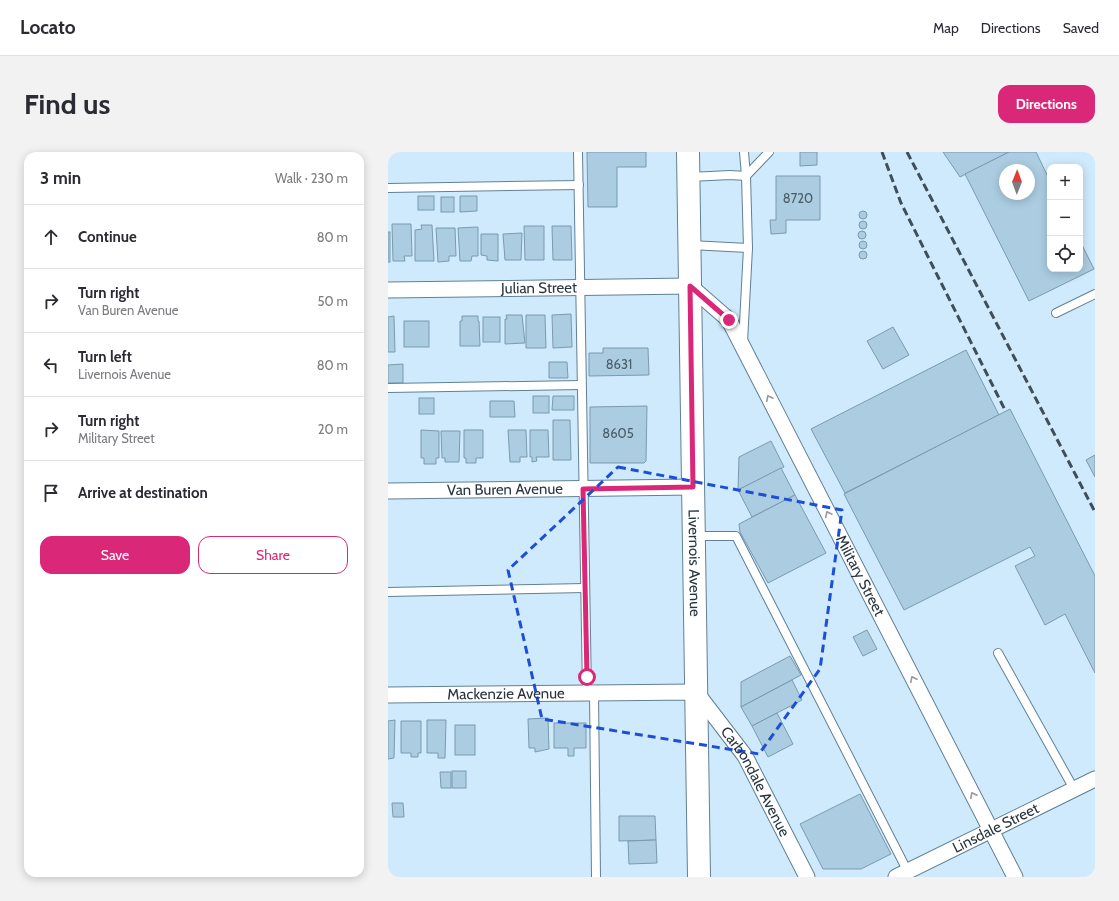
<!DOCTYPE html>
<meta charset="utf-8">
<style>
body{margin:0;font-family:Cabin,sans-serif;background:#f2f2f3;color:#2b2b33}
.controls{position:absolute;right:12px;top:12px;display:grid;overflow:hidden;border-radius:8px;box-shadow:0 2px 10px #0003}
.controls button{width:36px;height:36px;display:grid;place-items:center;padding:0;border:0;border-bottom:1px solid #e1e1e2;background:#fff;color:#2b2b33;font:20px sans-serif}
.compass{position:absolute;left:611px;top:12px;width:36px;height:36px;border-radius:50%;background:#fff;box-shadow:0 2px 10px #0003;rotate:1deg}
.stop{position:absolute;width:12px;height:12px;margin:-9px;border:3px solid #db2777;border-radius:50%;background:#fff}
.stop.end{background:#db2777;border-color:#fff;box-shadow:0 1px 4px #0008}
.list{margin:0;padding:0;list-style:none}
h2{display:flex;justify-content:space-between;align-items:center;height:52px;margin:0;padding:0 16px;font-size:17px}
h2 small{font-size:13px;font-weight:400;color:#7c7c81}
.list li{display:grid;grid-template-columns:26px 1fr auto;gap:12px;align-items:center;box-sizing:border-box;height:64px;padding:0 16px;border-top:1px solid #e1e1e2}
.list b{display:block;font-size:15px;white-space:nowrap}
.list p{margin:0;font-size:13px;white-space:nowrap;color:#7c7c81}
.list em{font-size:13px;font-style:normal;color:#7c7c81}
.actions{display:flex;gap:8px;padding:12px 16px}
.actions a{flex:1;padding:9px 0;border:1px solid #db2777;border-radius:12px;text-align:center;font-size:14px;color:#db2777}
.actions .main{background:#db2777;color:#fff}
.icon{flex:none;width:22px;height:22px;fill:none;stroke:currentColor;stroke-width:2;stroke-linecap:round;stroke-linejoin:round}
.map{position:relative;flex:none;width:707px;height:725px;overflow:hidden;border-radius:12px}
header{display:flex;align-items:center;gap:24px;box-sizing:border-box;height:56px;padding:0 20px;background:#fff;border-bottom:1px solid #e1e1e2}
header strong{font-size:19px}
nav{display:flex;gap:22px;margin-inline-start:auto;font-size:14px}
.intro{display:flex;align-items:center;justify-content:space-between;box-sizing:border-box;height:96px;padding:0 24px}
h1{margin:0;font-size:28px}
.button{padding:10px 18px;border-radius:12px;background:#db2777;color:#fff;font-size:14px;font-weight:700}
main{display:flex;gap:24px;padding:0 24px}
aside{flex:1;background:#fff;border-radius:12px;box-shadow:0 2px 10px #0003}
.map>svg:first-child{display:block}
.building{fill:#abcce1;stroke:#7a9aae;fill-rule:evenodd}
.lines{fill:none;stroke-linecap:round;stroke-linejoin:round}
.service-casing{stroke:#618094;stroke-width:10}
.minor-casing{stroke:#618094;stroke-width:17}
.primary-casing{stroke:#618094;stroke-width:24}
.service{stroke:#fff;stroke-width:8}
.minor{stroke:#fff;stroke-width:15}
.primary{stroke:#fff;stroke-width:22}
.rail{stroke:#3f4e58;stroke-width:3;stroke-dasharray:8 4;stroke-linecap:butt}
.oneway{stroke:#949a9f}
.route{stroke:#db2777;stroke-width:5}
.marked{fill:none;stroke:#1d4ed8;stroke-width:3;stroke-dasharray:8 5;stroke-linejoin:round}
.labels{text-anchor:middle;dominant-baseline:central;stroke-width:3;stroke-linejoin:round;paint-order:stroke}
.number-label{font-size:13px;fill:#4a5c68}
.street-label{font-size:15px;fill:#29363f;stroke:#fff}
</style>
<header>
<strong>Locato</strong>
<nav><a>Map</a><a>Directions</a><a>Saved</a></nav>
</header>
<div class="intro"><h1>Find us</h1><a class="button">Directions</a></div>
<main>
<aside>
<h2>3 min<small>Walk · 230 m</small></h2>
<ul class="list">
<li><svg class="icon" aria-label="ahead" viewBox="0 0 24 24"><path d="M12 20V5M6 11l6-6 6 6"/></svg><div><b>Continue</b></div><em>80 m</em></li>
<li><svg class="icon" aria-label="right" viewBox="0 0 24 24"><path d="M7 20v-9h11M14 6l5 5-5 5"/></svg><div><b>Turn right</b><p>Van Buren Avenue</p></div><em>50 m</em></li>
<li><svg class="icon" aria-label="left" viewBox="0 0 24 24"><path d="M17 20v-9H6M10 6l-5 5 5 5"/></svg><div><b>Turn left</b><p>Livernois Avenue</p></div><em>80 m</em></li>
<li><svg class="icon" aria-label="right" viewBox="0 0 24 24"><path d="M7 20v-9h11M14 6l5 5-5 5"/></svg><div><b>Turn right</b><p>Military Street</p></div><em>20 m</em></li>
<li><svg class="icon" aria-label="arrive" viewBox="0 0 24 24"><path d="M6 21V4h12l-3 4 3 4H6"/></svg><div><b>Arrive at destination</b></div></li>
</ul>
<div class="actions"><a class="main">Save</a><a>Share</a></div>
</aside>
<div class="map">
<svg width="707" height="725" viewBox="0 0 707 725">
<rect width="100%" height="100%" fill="#cfeafc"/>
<g class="building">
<polygon points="199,0 258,0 258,15 229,15 229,55 200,55"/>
<polygon points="412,0 429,0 429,13 412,14"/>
<polygon points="555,0 621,0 572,25"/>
<path d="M621 0H648L662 29V117H692V89L706 117 641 149 577 22ZM617 18H641V42H617Z"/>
<polygon points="388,24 432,24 432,68 398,68 398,81 383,82 382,68 388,68"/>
<rect x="30" y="44" width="16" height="14"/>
<polygon points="72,44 89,44 89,59 72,60"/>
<rect x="53" y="45" width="13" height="15"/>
<circle cx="475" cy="63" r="4"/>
<circle cx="475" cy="73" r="4"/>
<polygon points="4,72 23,72 24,104 16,104 17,109 5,109"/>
<polygon points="33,73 44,73 46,109 27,109 27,78 34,77"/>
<polygon points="136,74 156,74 156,108 137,108"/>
<polygon points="164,74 183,74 184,108 165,108"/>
<polygon points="90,75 90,104 84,104 83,109 72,109 70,76"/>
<polygon points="48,76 67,76 68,104 61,104 61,109 50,110"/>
<circle cx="474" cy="83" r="4"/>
<rect x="0" y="80" width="2" height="30"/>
<polygon points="134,81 133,108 117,108 115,82"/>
<polygon points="93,82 110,82 110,109 99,108 99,104 93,103"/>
<circle cx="475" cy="93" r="4"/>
<circle cx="475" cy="103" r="4"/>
<polygon points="183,162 184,195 165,196 164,163"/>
<polygon points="118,163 134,163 137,191 117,192 117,167 119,167"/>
<polygon points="138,163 157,163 158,196 138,196"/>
<polygon points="6,164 7,200 0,200 0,165"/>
<polygon points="74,164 90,164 90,169 91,169 92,194 72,194 72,169 74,169"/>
<rect x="95" y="165" width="17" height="25"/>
<rect x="16" y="169" width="25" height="26"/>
<polygon points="505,175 521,203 495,217 479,189"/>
<polygon points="215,196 260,196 261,223 201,224 201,201 215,201"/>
<polygon points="578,198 611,263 457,341 423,277"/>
<polygon points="161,210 179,210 180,226 161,226"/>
<polygon points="15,212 15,231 0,231 0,213"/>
<rect x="145" y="244" width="16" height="17"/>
<polygon points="165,244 186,244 186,258 164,258"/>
<rect x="31" y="246" width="15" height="16"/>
<polygon points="102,249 126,249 127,265 102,265"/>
<polygon points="259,254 258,309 256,311 202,311 202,255"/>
<polygon points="622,257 707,424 707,521 677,462 657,473 627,414 647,404 642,395 516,458 456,342"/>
<polygon points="165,268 182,268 183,308 165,308"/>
<polygon points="33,278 51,279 51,306 48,306 48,312 36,312 36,306 33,306"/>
<polygon points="76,278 95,278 95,306 88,306 88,311 78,311 78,306 76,306"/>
<polygon points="120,278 138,278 139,305 132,305 132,310 122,310"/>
<polygon points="142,278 160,278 161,305 148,305 149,309 144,310 144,305 142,305"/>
<polygon points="53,279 72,279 71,310 57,310 57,306 54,306"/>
<polygon points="383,289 396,315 350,338 351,305"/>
<polygon points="707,303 707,325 698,308"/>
<polygon points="393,316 407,343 364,365 350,338"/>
<polygon points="407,343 438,401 380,431 352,380 351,372"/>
<polygon points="479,478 489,497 475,504 465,485"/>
<polygon points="402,504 413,523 353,555 353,530"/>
<polygon points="404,528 414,548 364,574 353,555"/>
<polygon points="389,561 405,592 380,605 364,574"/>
<polygon points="160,566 161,597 147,600 147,596 141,596 140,567"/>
<polygon points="7,568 6,606 0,607 0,569"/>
<polygon points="39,568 58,568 57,606 50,606 50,601 39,601"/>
<polygon points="13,569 33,569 33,601 30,601 30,605 23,605 23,601 13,601"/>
<polygon points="166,571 198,571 198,596 186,596 186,604 180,604 180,596 166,596"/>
<rect x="67" y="573" width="20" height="30"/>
<rect x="64" y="619" width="14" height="17"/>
<polygon points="52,620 63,620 63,636 53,636"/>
<polygon points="472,642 503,702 473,717 435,717 412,672"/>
<polygon points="4,651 15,651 16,665 5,665"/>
<polygon points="231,664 267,664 268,688 231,689"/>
<polygon points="268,688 269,711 241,712 240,689"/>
</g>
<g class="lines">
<g class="service-casing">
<g id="service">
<polyline points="190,0 199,541"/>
<polyline points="302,25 342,23 358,24 356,0"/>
<polyline points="0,36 191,33"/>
<polyline points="302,93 360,96"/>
<polyline points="668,161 707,142"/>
<polyline points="355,190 360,96 358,24 381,0"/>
<polyline points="0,236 193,233"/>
<polyline points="307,384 348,384 521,722"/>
<polyline points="0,440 197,436"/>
<polyline points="610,501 686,637"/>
<polyline points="206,541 208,725"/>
</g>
</g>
<g class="minor-casing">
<g id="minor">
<path id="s1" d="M0 138 302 134 341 168 627 725"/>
<path id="s2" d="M0 339 305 335"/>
<path id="s3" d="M0 543 308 540 357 604 419 725"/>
<path id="s4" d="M508 725 707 627"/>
</g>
</g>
<g class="primary-casing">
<g id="primary">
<path id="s5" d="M300 0 311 725"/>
</g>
</g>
<use href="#service" class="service"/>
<use href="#minor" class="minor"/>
<use href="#primary" class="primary"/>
<g class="rail">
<polyline points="494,0 513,51 617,258"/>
<polyline points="519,0 707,360"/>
</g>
</g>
<defs><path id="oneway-chevron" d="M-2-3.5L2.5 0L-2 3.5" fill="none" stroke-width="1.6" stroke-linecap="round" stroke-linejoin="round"/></defs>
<g class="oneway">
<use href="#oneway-chevron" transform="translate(381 246) rotate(-117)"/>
<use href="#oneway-chevron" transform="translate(440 362) rotate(-117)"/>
<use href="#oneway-chevron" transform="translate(525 527) rotate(-117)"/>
<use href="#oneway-chevron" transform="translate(585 643) rotate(-117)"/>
</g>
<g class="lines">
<polyline class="route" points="199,525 195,337 305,335 302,134 341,168"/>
</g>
<path class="marked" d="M230 315 454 358 432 517 371 602 154 567 120 418Z"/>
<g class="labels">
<g class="number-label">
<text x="410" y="46">8720</text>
<text x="231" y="212">8631</text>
<text x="230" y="281">8605</text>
</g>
<g class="street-label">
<text stroke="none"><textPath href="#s1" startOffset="151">Julian Street</textPath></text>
<text stroke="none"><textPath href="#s2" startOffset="117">Van Buren Avenue</textPath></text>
<text stroke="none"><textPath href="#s5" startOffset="411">Livernois Avenue</textPath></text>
<text stroke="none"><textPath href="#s1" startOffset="641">Military Street</textPath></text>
<text stroke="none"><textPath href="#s3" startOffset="118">Mackenzie Avenue</textPath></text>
<text stroke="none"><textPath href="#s3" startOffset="416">Carbondale Avenue</textPath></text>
<text stroke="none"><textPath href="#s4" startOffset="111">Linsdale Street</textPath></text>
</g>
</g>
</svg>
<div class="controls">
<button>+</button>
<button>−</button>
<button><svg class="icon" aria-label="locate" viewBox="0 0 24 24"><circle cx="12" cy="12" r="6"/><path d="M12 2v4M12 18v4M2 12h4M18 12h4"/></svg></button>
</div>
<svg class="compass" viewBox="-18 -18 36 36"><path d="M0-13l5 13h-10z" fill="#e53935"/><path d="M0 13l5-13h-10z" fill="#7c7c81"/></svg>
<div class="stop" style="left:199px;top:525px"></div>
<div class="stop end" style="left:341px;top:168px"></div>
</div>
</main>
